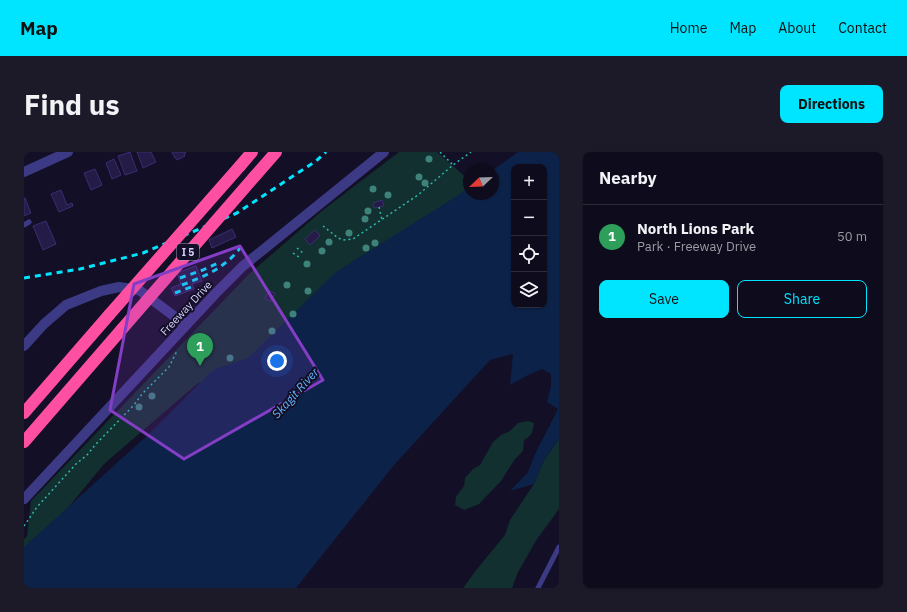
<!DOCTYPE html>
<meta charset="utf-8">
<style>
body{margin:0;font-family:"IBM Plex Sans",sans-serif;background:#1c1929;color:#f1f3f6}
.controls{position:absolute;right:12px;top:12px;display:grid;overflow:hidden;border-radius:8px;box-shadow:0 1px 3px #0004}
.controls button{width:36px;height:36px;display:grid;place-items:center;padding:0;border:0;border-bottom:1px solid #2e2b3b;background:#0e0b1c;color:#f1f3f6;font:20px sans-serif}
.compass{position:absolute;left:439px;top:12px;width:36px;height:36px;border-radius:50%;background:#0e0b1c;box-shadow:0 1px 3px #0004;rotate:247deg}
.you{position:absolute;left:253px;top:209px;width:14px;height:14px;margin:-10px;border:3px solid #fff;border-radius:50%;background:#1a73e8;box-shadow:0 0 0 6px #1a73e833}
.badge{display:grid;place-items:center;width:26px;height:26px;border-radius:50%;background:#00e5ff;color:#fff;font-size:13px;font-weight:700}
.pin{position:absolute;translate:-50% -33px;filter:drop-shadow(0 1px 2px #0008)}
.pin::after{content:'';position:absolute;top:21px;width:14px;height:12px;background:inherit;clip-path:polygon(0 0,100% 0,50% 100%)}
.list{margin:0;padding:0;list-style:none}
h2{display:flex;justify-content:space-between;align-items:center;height:52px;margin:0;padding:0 16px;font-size:17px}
h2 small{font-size:13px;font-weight:400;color:#9b9ba3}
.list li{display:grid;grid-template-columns:26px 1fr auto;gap:12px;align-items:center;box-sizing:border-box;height:64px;padding:0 16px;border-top:1px solid #2e2b3b}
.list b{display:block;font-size:15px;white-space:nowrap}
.list p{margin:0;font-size:13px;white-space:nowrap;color:#9b9ba3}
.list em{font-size:13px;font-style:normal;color:#9b9ba3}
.actions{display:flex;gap:8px;padding:12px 16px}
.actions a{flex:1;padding:9px 0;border:1px solid #00e5ff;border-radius:8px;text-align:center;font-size:14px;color:#00e5ff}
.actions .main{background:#00e5ff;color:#111}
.icon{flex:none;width:22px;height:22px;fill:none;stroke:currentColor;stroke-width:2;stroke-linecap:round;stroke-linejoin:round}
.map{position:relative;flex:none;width:535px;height:436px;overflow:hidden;border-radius:8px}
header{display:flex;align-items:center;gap:24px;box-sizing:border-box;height:56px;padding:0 20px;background:#00e5ff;color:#111}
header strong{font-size:19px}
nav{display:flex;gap:22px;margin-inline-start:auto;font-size:14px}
.intro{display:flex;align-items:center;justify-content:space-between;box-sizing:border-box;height:96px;padding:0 24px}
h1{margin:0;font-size:28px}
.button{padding:10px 18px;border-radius:8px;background:#00e5ff;color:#111;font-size:14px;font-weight:700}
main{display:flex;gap:24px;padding:0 24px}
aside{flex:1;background:#0e0b1c;border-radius:8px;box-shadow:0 1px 3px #0004}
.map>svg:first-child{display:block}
.green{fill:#12302f}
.water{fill:#0c2248;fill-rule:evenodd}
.building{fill:#241b47;stroke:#3b2d73}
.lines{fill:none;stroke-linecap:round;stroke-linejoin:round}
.path{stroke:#2fb8b0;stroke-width:1.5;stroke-dasharray:2 3;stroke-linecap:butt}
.service{stroke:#3d3a85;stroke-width:5}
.minor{stroke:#3d3a85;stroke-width:10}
.tertiary{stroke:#3d3a85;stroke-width:10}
.motorway{stroke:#ff4fa3;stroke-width:12}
.rail{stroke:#00e5ff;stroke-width:3;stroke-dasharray:6 5;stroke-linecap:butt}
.motorway-bridge{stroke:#ff4fa3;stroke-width:12}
.tree{fill:#3d827b}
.marked{fill:#843dc5;fill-opacity:0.2;stroke:#843dc5;stroke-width:3;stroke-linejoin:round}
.labels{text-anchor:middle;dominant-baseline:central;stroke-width:4;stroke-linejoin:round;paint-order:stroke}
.shield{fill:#130f26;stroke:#9e99be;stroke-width:1}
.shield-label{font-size:10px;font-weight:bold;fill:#d9d4ff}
.street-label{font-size:11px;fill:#d9d4ff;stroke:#130f26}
.water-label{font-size:12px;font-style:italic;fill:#62b6ff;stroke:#130f26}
</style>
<header>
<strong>Map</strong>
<nav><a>Home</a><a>Map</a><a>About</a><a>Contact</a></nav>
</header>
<div class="intro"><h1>Find us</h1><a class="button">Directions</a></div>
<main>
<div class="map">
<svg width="535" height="436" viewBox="0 0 535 436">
<rect width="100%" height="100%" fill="#130f26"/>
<g class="green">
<polygon points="375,0 413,0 445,28 445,40 242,203 173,232 80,312 38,363 0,436 0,387 3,384 7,349 225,122 299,58"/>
<path d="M504 269 510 271C509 279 508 284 500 288L499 299 491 307 477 329 455 352 440 358 431 353 432 345 440 334 441 326 449 317 456 313 469 290 477 283 486 279 494 271Z"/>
<polygon points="535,287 535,357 513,387 494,420 488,436 439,436 453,417 481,383 486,368 510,332 519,310"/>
</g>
<path class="water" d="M494 0H535V287L519 310 510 332 486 339 504 320 511 302 534 257 523 250 527 234V222L518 217 504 223 486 233 489 202 466 208 371 312 272 436H0V395L127 280 189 218 224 206 312 120 433 44 445 35V42H469V18ZM490 15H520V153H490Z"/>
<g class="building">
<polygon points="106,0 113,19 101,23 94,4"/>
<polygon points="113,0 127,0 132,10 119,16"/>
<polygon points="148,0 161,0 162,1 160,2 161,4 153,8 152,6 151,6"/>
<polygon points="90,7 97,23 88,27 82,11"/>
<polygon points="71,17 78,33 67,38 60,21"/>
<polygon points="37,38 43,53 48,51 49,54 35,60 27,42"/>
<polygon points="0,46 1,46 7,61 0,64"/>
<polygon points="358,48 360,54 350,56 349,51"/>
<polygon points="22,69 32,92 19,98 9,74"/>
<polygon points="208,77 212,85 188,96 185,88"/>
<polygon points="291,78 296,84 286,93 281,87"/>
<polygon points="172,114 178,129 168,132 170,137 151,144 147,136 157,132 153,121"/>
<polygon points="245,139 251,141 247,149 241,147"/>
</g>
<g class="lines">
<g class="path">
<polyline points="416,0 429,13"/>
<polyline points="355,55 358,68"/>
<polyline points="299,74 314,86 319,88 329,87 394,43 429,13 447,0"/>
<polyline points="273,96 280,102"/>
<polyline points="269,101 275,105"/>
<polyline points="0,374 13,355 52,312 63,303 72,292 110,253 118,242 145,215 153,199"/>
</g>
<g class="service">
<polyline points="0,73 5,70"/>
<polyline points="514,436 535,395"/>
</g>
<polyline class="minor" points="0,20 44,0"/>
<g class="tertiary">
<polyline points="0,194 20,172 42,153 77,139 95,135 115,138 162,173"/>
<polyline points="0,347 192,141 219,114 360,0"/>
</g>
<g class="motorway">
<polyline points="216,14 228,0"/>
<polyline points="231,24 252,0"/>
<polyline points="0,261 85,163"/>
<polyline points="0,290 98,177"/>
</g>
<g class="rail">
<polyline points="0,126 56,117 119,101 213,61 292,9 302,0"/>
<polyline points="156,126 179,118 194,111"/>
<path d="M158 133C173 127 188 122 201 111 207 107 212 101 217 95"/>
<polyline points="151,141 167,135"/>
</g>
<g class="motorway-bridge">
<polyline points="85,163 216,14"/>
<polyline points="98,177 231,24"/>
</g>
</g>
<g class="tree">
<circle cx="405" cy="7" r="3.5"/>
<circle cx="395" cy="25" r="3.5"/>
<circle cx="401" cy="31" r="3.5"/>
<circle cx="349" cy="37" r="3.5"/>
<circle cx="364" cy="43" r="3.5"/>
<circle cx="344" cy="59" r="3.5"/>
<circle cx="341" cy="67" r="3.5"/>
<circle cx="325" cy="81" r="3.5"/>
<circle cx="305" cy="90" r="3.5"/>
<circle cx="351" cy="91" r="3.5"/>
<circle cx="342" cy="96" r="3.5"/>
<circle cx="298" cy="99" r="3.5"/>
<circle cx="283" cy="112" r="3.5"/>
<circle cx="263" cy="133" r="3.5"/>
<circle cx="284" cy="139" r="3.5"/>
<circle cx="269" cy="162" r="3.5"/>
<circle cx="248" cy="179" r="3.5"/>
<circle cx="206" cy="206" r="3.5"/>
<circle cx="128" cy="244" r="3.5"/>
<circle cx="115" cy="255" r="3.5"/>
</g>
<path class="marked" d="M216 94 299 228 160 307 86 258 110 132Z"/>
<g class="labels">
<rect class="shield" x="153" y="92" width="22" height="16" rx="3"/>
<g class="shield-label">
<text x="164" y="100">I 5</text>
</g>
<g class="street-label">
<text transform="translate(162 156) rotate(-47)">Freeway Drive</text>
</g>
<g class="water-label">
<text transform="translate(271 241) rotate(-48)">Skagit River</text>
</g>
</g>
</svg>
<div class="controls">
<button>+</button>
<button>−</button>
<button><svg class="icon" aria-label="locate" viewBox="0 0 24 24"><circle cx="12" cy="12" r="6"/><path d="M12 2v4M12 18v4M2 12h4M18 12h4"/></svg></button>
<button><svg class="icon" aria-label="layers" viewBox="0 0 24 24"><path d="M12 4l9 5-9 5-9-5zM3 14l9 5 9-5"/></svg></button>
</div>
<svg class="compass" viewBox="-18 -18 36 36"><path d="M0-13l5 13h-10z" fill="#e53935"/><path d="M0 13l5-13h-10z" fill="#9b9ba3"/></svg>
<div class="you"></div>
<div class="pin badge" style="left:176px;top:214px;background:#2e9e5b">1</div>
</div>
<aside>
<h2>Nearby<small></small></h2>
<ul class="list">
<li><span class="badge" style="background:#2e9e5b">1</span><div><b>North Lions Park</b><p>Park · Freeway Drive</p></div><em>50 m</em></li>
</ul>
<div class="actions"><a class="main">Save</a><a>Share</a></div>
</aside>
</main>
